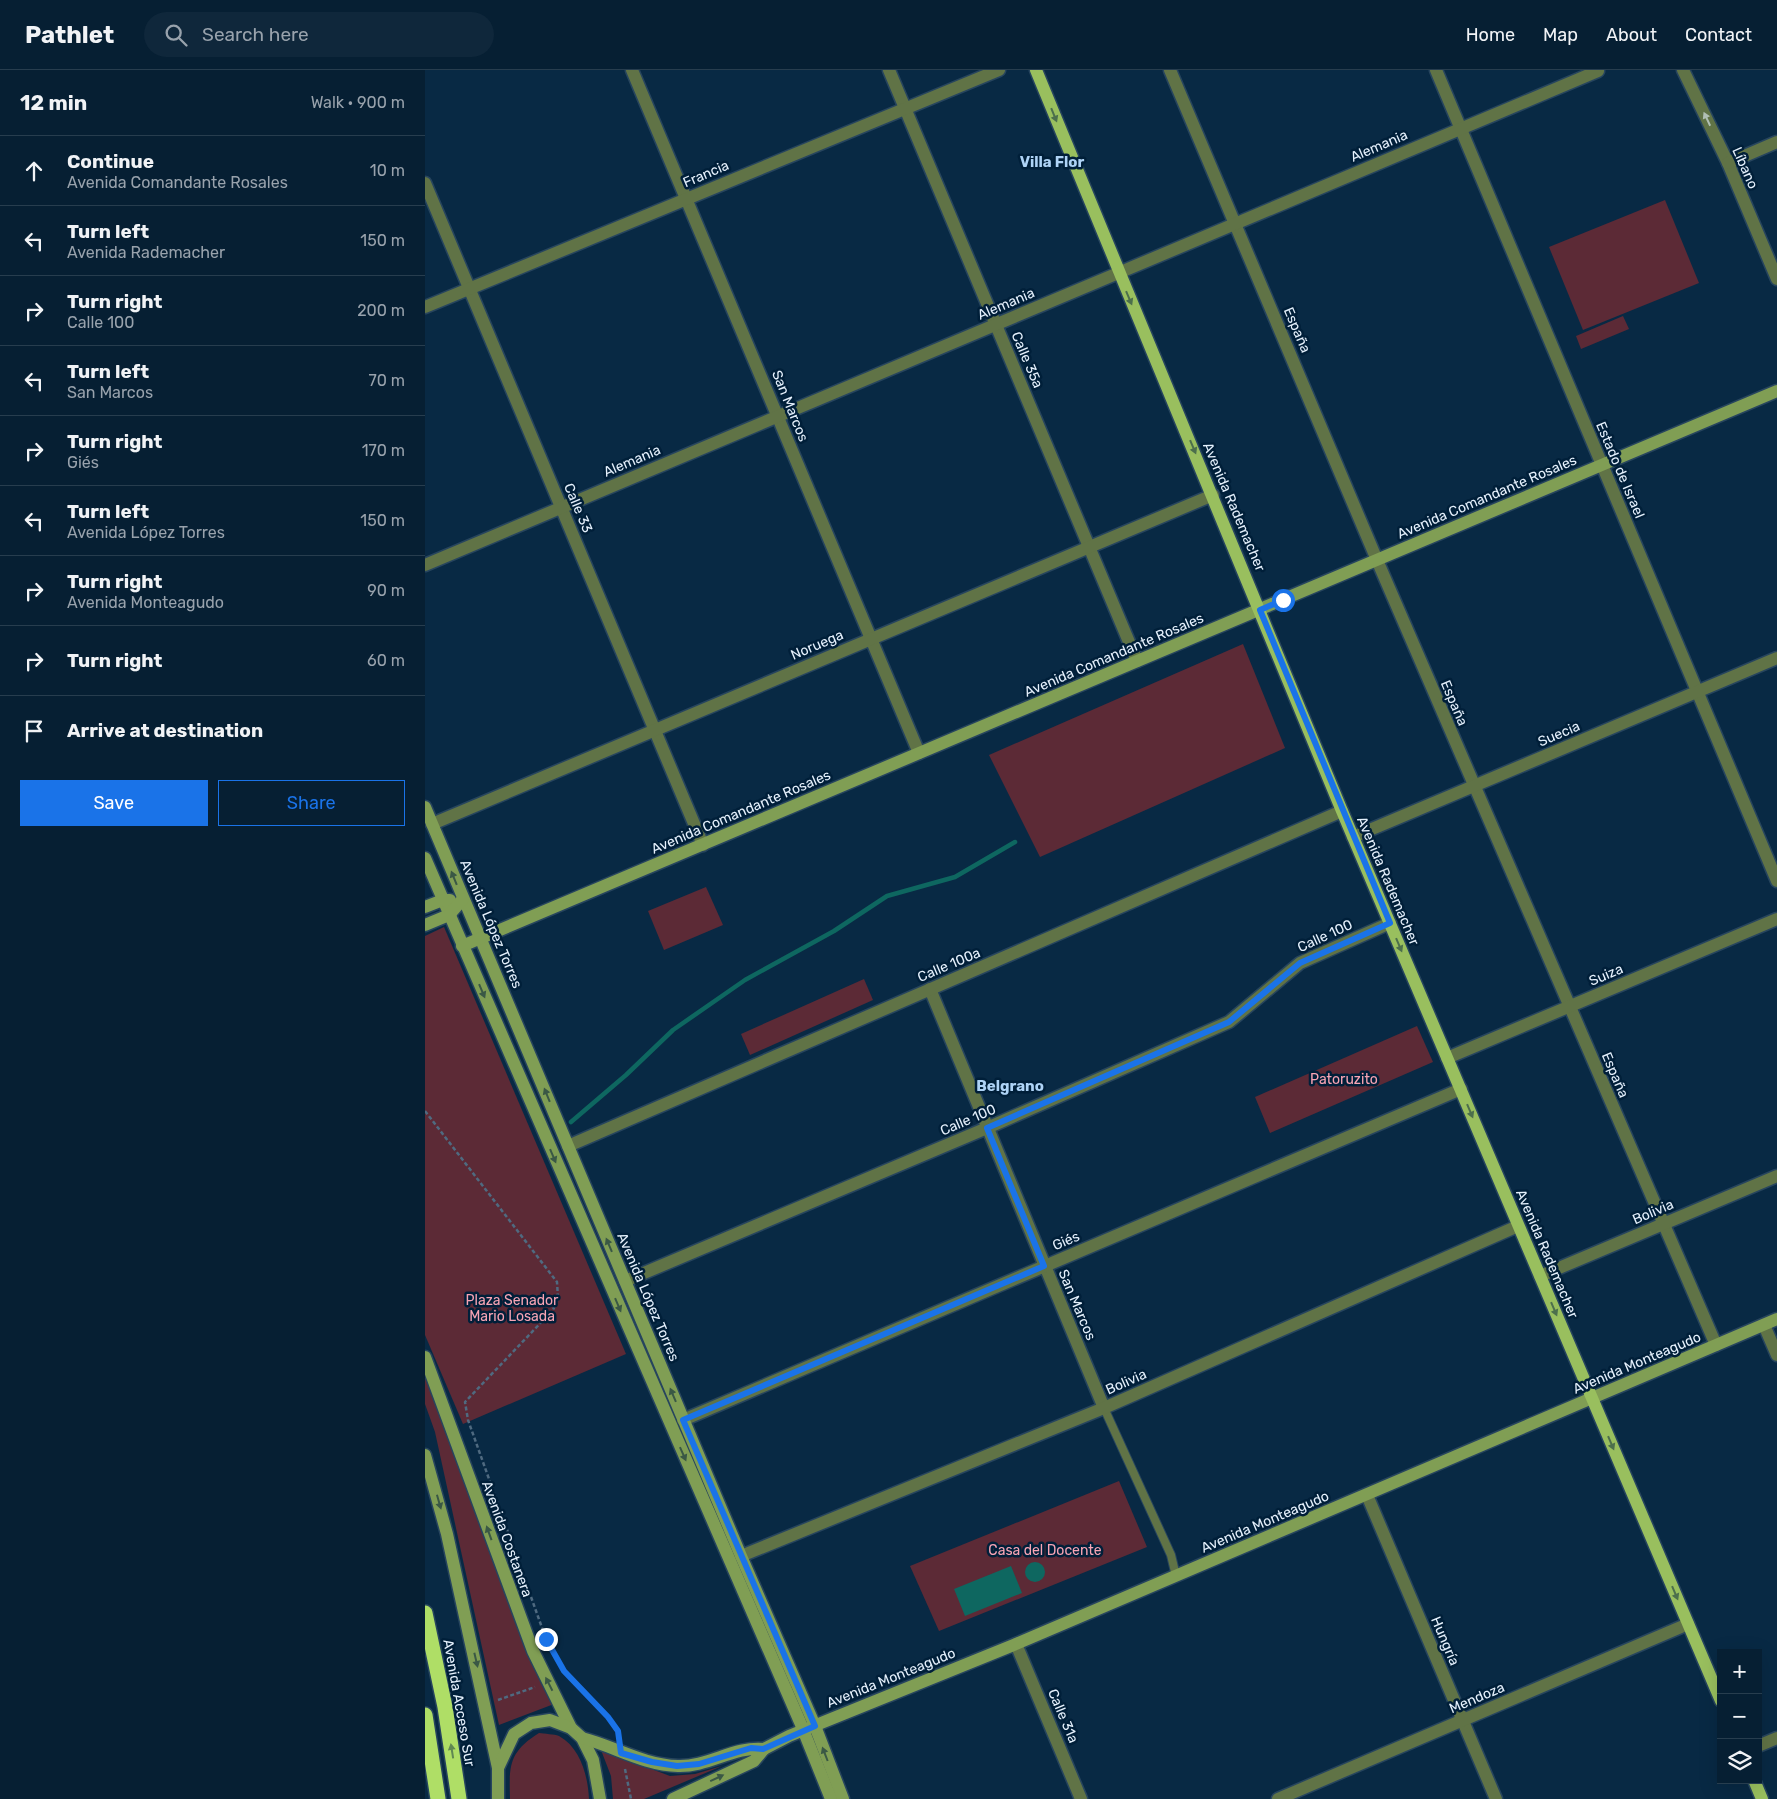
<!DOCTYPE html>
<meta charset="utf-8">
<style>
body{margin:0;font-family:Rubik,sans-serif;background:#0f273b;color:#f1f3f6}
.controls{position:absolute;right:15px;bottom:15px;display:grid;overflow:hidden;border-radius:0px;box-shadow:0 5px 20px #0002}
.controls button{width:45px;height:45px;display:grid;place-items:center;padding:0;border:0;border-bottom:1px solid #273d4e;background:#061f33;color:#f1f3f6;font:25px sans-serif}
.stop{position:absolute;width:15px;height:15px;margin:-11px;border:4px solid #1a73e8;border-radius:50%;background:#fff}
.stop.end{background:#1a73e8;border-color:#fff;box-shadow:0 1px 5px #0008}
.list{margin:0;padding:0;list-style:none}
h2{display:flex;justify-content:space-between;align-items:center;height:65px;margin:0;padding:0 20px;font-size:21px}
h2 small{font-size:16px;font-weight:400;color:#98a2ac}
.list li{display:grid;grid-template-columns:32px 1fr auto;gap:15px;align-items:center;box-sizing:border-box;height:70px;padding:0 20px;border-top:1px solid #273d4e}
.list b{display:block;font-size:19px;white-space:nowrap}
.list p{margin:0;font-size:16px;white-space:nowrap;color:#98a2ac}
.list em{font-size:16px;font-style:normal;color:#98a2ac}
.actions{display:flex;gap:10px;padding:15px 20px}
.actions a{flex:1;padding:11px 0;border:1px solid #1a73e8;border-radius:0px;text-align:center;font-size:18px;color:#1a73e8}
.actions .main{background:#1a73e8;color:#fff}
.icon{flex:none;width:28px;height:28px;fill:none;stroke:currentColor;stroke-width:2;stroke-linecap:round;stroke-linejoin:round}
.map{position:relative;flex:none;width:1352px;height:1729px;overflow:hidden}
header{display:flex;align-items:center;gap:30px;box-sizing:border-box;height:70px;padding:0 25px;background:#061f33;border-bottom:1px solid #273d4e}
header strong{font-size:24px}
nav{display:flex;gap:28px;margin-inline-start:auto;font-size:18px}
.search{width:350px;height:45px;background:#0f273b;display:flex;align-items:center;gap:12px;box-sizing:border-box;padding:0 18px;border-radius:28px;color:#98a2ac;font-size:19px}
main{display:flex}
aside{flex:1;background:#061f33}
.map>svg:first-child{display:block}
.green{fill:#5c2a36}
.water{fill:#0e6760}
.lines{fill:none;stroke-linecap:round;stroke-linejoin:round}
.stream{stroke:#0e6760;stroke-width:4.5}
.lane-casing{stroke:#27455e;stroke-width:10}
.street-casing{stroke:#27455e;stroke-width:15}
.secondary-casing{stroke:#27455e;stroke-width:15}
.primary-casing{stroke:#27455e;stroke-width:15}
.highway-casing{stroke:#27455e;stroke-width:18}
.path{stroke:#4f6a80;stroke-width:2.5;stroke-dasharray:4 2.5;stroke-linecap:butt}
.lane{stroke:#607346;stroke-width:8}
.street{stroke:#607346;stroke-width:12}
.secondary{stroke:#809e54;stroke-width:12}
.primary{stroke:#99bf5e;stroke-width:12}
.highway{stroke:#afde66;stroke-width:15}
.oneway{fill:#4c6f4c}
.oneway2{fill:#b0bfb4}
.oneway3{fill:#3a5845}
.oneway4{fill:#608852}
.route{stroke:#1a73e8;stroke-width:6}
.labels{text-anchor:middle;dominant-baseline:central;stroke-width:5;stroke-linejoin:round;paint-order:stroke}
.street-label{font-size:14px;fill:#e5f1fd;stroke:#001f39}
.park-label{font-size:14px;fill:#f8a4b4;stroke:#001f39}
.neighbourhood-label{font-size:15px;font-weight:bold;fill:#aed3f6;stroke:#001f39}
</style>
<header>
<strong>Pathlet</strong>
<div class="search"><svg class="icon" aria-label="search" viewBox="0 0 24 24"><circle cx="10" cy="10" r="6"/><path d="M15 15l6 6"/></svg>Search here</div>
<nav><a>Home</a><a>Map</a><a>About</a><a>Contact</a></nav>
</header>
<main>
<aside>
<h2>12 min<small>Walk · 900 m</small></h2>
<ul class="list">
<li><svg class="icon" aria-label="ahead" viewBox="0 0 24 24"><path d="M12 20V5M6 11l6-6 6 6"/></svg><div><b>Continue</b><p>Avenida Comandante Rosales</p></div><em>10 m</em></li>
<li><svg class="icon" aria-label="left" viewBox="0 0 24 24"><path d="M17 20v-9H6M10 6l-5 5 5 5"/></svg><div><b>Turn left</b><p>Avenida Rademacher</p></div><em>150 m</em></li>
<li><svg class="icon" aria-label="right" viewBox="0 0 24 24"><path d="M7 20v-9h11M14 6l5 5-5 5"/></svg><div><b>Turn right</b><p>Calle 100</p></div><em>200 m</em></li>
<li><svg class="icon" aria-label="left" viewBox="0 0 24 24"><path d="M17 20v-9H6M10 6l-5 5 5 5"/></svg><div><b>Turn left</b><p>San Marcos</p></div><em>70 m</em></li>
<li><svg class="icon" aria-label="right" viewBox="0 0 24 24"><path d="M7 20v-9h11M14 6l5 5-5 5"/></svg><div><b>Turn right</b><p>Giés</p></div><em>170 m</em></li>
<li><svg class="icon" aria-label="left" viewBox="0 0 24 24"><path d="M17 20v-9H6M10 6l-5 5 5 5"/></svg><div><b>Turn left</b><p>Avenida López Torres</p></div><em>150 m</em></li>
<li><svg class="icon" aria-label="right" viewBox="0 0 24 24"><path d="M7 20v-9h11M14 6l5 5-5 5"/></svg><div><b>Turn right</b><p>Avenida Monteagudo</p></div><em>90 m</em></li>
<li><svg class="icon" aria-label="right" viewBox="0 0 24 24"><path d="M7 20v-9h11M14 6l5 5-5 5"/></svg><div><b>Turn right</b></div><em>60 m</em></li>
<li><svg class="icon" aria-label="arrive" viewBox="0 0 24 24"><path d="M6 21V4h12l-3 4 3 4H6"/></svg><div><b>Arrive at destination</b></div></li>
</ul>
<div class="actions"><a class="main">Save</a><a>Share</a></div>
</aside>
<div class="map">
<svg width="1352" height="1729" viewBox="0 0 1352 1729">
<rect width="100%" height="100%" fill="#082944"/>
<g class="green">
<polygon points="1240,130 1274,213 1158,260 1124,177"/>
<polygon points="1198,246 1204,259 1156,279 1151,266"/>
<polygon points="818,574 860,678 615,787 564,685"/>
<polygon points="281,817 298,855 239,880 223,841"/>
<polygon points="19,857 201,1284 38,1354 0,1265 0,866"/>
<polygon points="439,909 448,930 325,985 316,964"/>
<polygon points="992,956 1008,992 845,1063 830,1027"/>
<polygon points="0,1305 129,1634 74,1655 10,1362 0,1334"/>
<polygon points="694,1411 722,1477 514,1561 485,1496"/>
<path d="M114 1663C120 1664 129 1664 134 1666 156 1678 163 1707 164 1729H85C84 1695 84 1682 114 1663Z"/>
<polygon points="176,1680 245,1706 270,1704 297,1696 219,1729 188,1729 186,1706"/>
</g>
<g class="water">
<circle cx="610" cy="1502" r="10"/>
<polygon points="586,1496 597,1523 540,1546 529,1519"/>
</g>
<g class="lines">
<polyline class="stream" points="146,1052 201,1005 248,960 320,910 409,861 462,826 530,807 590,772"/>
<g class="lane-casing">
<polyline id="lane" points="679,1338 746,1485 751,1506"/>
</g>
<g class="street-casing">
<g id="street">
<polyline points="207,0 494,683"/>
<polyline points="464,0 712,591"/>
<polyline points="745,0 952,490 1291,1275"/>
<polyline points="1011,0 1352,811"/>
<polyline points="1258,0 1303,93 1352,209"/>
<polyline points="1303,93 1352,72"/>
<polyline points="0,113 278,775"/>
<polyline points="0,237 574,0"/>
<polyline points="0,495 1173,1"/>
<polyline points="7,754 788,425"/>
<polyline points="928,767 1352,588"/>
<polyline points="505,919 679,1338"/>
<polyline points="1022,988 1352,849"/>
<polyline points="143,1076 917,741"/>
<polyline points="1115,1206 1352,1106"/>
<polyline points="200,1211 562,1058 804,952 875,893 965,853"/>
<polyline points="1339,1255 1352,1285"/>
<polyline points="258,1350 1036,1019"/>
<polyline points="942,1425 1071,1729"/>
<polyline points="316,1486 679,1338 1093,1156"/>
<polyline points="591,1574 656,1729"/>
<polyline points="1333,1676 1352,1668"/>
<polyline points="853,1729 1263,1554"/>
</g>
</g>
<g class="secondary-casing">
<g id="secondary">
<polyline points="0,737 316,1486 390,1656 418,1729"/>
<polyline points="0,788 375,1652 406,1729"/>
<polyline points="0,837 18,830 25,830"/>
<polyline points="0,855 24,845 38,829"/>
<polyline points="37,876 1352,321"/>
<polyline points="0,1287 108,1581 146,1658 157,1668 168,1690 175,1729"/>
<polyline points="0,1385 22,1464 73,1698"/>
<path d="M157 1668C189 1676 218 1695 253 1696 283 1697 309 1676 339 1679"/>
<polyline points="73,1729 73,1698 89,1664 106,1653 125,1650 146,1658"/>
<polyline points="248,1729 329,1691 339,1679 364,1666 591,1574 1352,1249"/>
</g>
</g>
<g class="primary-casing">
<g id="primary">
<polyline points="611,0 917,741 1296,1631"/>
<polyline points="1329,1710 1337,1729"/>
</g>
</g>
<g class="highway-casing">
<g id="highway">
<polyline points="0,1543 20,1637 34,1729"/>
<polyline points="0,1645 13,1729"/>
</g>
</g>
<g class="path">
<polyline points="0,1041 132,1212 133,1228 128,1240 40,1332 43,1350 121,1569 139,1601 183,1647 194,1666"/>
<polyline points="73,1630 110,1617"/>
<polyline points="200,1699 206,1729"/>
</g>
<use href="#lane" class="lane"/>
<use href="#street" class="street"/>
<use href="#secondary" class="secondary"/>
<use href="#primary" class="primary"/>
<use href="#highway" class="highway"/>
</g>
<defs><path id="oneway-solid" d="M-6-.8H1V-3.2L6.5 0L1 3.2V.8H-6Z" transform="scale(1.25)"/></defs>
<g class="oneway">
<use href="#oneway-solid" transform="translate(629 45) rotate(68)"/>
<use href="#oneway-solid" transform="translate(704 228) rotate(67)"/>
<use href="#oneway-solid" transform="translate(768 377) rotate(67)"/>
<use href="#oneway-solid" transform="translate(974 875) rotate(67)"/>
<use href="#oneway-solid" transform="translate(1045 1041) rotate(67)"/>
<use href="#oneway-solid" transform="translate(1129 1239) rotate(67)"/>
<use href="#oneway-solid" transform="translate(1186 1373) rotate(67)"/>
<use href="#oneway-solid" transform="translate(1250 1523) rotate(67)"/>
</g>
<use class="oneway2" href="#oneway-solid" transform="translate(1282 49) rotate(-115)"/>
<g class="oneway3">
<use href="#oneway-solid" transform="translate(29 808) rotate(-112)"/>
<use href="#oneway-solid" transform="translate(57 921) rotate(67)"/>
<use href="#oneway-solid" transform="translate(122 1025) rotate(-112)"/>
<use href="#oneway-solid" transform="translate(128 1086) rotate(67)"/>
<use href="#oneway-solid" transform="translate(184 1175) rotate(-113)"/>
<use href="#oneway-solid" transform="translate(193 1235) rotate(67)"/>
<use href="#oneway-solid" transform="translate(248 1325) rotate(-113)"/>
<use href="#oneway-solid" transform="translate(258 1384) rotate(66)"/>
<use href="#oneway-solid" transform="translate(14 1432) rotate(74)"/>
<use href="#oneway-solid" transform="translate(64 1463) rotate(-110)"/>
<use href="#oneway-solid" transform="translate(51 1590) rotate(77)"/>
<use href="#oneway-solid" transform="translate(124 1614) rotate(-117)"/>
<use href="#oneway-solid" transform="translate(400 1684) rotate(-111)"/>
<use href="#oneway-solid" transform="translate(292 1708) rotate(-25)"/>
</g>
<use class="oneway4" href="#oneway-solid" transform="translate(27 1681) rotate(-99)"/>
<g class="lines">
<polyline class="route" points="121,1569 139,1601 183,1647 193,1661 196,1683 227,1692 252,1696 274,1694 326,1678 338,1679 390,1656 258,1350 619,1196 562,1058 804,952 875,893 965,853 835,540 858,530"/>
</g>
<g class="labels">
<g class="street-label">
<text transform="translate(954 76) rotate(-23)">Alemania</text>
<text transform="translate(1320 98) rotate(66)">Líbano</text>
<text transform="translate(281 104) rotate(-23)">Francia</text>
<text transform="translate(581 234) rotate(-23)">Alemania</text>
<text transform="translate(872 260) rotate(67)">España</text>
<text transform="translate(602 290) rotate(67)">Calle 35a</text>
<text transform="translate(365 336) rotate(68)">San Marcos</text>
<text transform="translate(207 391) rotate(-23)">Alemania</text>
<text transform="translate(1195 400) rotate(67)">Estado de Israel</text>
<text transform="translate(1062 427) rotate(-23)">Avenida Comandante Rosales</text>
<text transform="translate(809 437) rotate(67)">Avenida Rademacher</text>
<text transform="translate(153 438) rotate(67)">Calle 33</text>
<text transform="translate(392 575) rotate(-23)">Noruega</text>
<text transform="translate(689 585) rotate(-23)">Avenida Comandante Rosales</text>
<text transform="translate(1029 633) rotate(67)">España</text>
<text transform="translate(1134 664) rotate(-23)">Suecia</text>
<text transform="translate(316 742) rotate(-23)">Avenida Comandante Rosales</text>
<text transform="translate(963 811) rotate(67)">Avenida Rademacher</text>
<text transform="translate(66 854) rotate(67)">Avenida López Torres</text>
<text transform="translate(900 866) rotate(-25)">Calle 100</text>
<text transform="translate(524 895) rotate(-23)">Calle 100a</text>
<text transform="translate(1181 905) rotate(-23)">Suiza</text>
<text transform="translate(1190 1005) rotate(67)">España</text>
<text transform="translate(543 1050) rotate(-23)">Calle 100</text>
<text transform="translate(1228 1142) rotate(-23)">Bolivia</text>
<text transform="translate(641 1171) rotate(-23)">Giés</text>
<text transform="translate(1122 1184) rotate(67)">Avenida Rademacher</text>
<text transform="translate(223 1227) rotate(67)">Avenida López Torres</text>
<text transform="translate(652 1235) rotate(67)">San Marcos</text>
<text transform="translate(1212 1293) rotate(-23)">Avenida Monteagudo</text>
<text transform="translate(701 1312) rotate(-24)">Bolivia</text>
<text transform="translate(840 1452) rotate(-23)">Avenida Monteagudo</text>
<text transform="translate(82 1469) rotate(70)">Avenida Costanera</text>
<text transform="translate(1020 1571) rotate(67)">Hungría</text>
<text transform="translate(466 1608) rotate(-22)">Avenida Monteagudo</text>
<text transform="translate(1052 1628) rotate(-23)">Mendoza</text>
<text transform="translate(34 1633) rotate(80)">Avenida Acceso Sur</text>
<text transform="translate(638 1646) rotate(67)">Calle 31a</text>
</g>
<g class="park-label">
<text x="919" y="1009">Patoruzito</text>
<text x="87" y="1230">Plaza Senador<tspan x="87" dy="16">Mario Losada</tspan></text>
<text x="620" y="1480">Casa del Docente</text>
</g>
<g class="neighbourhood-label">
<text x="627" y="92">Villa Flor</text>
<text x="585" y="1016">Belgrano</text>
</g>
</g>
</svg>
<div class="controls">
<button>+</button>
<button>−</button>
<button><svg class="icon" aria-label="layers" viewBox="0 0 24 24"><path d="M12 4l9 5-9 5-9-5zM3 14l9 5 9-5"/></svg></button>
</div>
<div class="stop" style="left:858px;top:530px"></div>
<div class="stop end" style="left:121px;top:1569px"></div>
</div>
</main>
